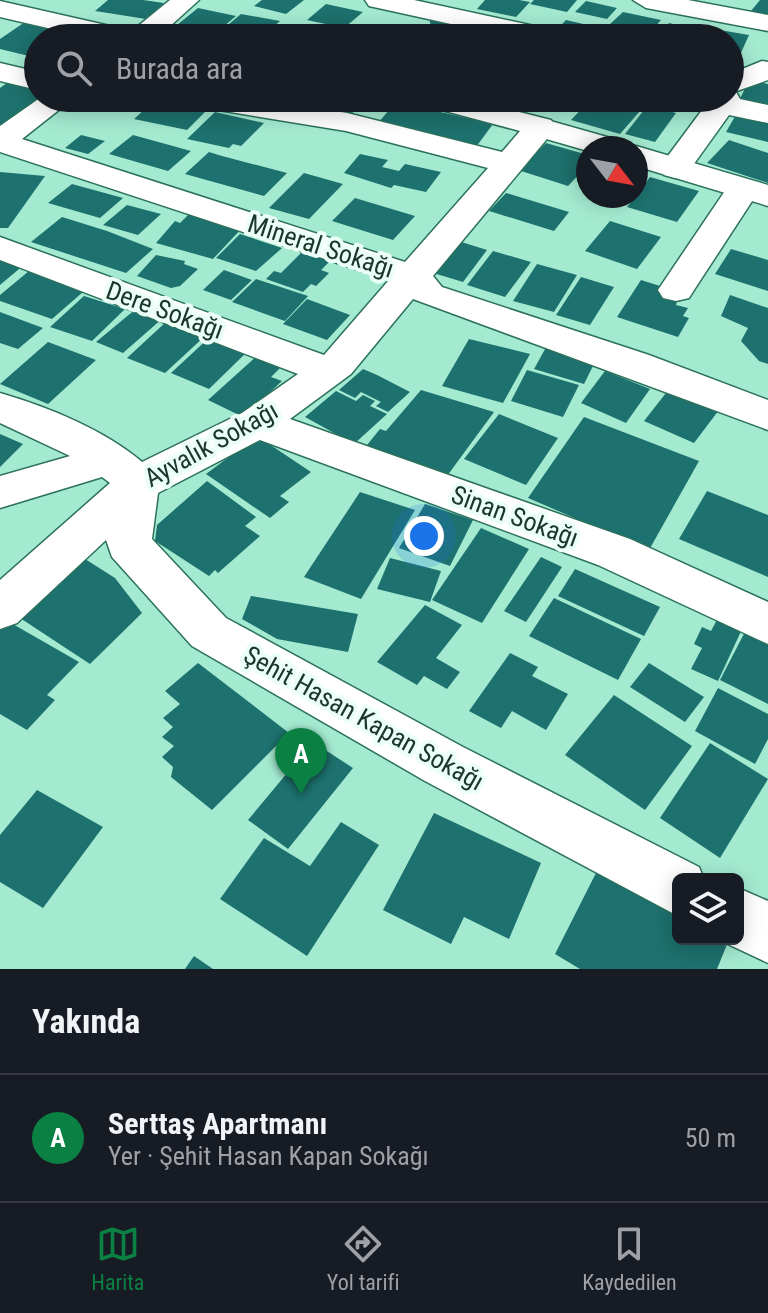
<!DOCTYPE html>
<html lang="tr">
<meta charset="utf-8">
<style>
body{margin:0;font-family:"Roboto Condensed",sans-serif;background:#20242c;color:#f1f3f6}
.controls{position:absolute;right:24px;bottom:24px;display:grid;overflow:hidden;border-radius:12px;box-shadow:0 4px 20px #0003}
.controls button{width:72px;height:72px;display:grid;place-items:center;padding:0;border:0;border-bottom:2px solid #363941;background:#171b24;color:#f1f3f6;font:40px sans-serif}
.compass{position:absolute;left:576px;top:136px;width:72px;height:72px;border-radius:50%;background:#171b24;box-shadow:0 4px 20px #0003;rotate:121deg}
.you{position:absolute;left:424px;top:536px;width:28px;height:28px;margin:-20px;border:6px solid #fff;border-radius:50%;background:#1a73e8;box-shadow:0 0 0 12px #1a73e833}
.badge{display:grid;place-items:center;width:52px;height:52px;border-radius:50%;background:#0b8043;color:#fff;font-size:26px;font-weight:700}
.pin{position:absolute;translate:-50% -66px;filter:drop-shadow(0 2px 4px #0008)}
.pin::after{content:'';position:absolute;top:42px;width:28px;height:24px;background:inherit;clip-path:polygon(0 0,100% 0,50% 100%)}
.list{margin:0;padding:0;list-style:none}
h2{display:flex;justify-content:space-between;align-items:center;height:104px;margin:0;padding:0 32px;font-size:34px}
h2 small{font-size:26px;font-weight:400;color:#9ea1a6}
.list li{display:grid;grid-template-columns:52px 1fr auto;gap:24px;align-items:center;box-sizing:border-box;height:128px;padding:0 32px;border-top:2px solid #363941}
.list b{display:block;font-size:30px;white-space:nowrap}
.list p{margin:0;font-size:26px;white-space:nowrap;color:#9ea1a6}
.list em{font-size:26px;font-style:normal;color:#9ea1a6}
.icon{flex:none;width:44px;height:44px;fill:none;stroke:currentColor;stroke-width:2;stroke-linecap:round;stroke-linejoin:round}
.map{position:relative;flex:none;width:768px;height:969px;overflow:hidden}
.search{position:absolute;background:#171b24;box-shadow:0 4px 20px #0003;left:24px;right:24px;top:24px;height:88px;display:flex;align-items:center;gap:20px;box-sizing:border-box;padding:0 28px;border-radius:44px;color:#9ea1a6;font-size:30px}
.sheet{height:232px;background:#171b24}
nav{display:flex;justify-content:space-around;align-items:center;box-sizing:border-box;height:112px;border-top:2px solid #363941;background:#171b24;font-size:22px;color:#9ea1a6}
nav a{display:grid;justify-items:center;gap:4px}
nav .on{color:#0b8043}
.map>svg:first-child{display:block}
.building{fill:#1d716e}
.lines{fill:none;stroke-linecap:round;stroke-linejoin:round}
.minor-casing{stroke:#2c715d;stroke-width:3}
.tertiary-casing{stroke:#2c715d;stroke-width:3}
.minor{fill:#fff;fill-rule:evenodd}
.tertiary{fill:#fff;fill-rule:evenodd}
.labels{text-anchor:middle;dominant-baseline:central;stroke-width:8;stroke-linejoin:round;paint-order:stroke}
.street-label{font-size:26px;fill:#1a362d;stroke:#ebfff7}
</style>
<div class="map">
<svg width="768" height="969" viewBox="0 0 768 969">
<rect width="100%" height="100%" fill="#a4ead1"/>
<g class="building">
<polygon points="108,0 143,0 164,3 146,19 95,11"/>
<polygon points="262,0 304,0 286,14 254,6"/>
<polygon points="485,0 519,0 530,2 516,17 477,9"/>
<polygon points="534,0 577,0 567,12 530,4"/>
<polygon points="760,0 768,0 768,14 751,11"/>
<polygon points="586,1 617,8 607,19 575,12"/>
<polygon points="326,4 363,12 344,28 307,20"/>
<polygon points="198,8 236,16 211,37 172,29"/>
<polygon points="428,10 488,25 474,38 431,28"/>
<polygon points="623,12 661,20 648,35 609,25"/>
<polygon points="241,14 280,21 261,38 217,34"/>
<polygon points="566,20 605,29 597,38 552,35"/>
<polygon points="25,22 65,31 55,38 38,38 38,50 29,56 0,49 0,39"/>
<polygon points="669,23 699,30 692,38 655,38"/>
<polygon points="286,24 326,32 320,38 271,38"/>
<polygon points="702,27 749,35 740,55 730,53 730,38 696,38"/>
<polygon points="607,30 636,37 636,38 599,38"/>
<polygon points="11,80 38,87 38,99 0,127 0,88"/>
<polygon points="749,80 768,84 768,109 738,103"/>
<polygon points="157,98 170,98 211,106 187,130 134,119"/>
<polygon points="342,98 362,102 348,118 257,99"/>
<polygon points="592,98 640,111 620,134 571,120"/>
<polygon points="653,98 686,98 680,106"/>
<polygon points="396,102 493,124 476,147 377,124"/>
<polygon points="648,105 676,113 655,142 625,134"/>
<polygon points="215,112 264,123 241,146 233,144 229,148 187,139"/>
<polygon points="737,113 768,120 768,142 726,132"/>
<polygon points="81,135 105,141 88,154 65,148"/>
<polygon points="133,135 191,151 168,171 109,154"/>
<polygon points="729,140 768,153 768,183 707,163"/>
<polygon points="546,143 588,155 588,165 568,186 518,170"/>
<polygon points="209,152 222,156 287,173 264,196 185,174"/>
<polygon points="360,154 388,160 382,167 399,171 405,164 441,172 426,192 394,185 391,188 344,173"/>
<polygon points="0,172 45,176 8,228 0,228"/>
<polygon points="304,173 343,184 309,219 269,208"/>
<polygon points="650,177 699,191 677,222 627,207"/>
<polygon points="72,184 123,198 100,218 48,203"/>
<polygon points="506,193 569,212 554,231 489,211"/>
<polygon points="355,198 415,216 393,240 332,221"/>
<polygon points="127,205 161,214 138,235 103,225"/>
<polygon points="191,212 244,226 213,259 156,243 175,221 180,223"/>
<polygon points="62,217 107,231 153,249 126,273 31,242"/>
<polygon points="610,221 661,237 637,269 585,251"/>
<polygon points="240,234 282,248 256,271 216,258"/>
<polygon points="455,240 487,250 463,282 430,272"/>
<polygon points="731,249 768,260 768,291 715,274"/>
<polygon points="304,250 332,259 321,270 329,273 316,286 311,284 303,292 266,279 274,271 281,273"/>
<polygon points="493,251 531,262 505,297 467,285"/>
<polygon points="156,255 185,261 184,264 198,269 180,286 171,288 137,276"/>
<polygon points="0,256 25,264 0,285"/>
<polygon points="537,264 577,275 554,312 513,301"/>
<polygon points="35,266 91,285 52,319 0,301 0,295"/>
<polygon points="224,270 252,280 231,300 203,290"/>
<polygon points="581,277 614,287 590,325 556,315"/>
<polygon points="256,279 308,296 285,321 232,302"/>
<polygon points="641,280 679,292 676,305 688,308 683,316 689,318 678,337 617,317"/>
<polygon points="730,295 768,308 768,364 759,361 741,341 748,328 721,316"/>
<polygon points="84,296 125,309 92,341 50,327"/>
<polygon points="307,299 350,315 327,340 283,324"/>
<polygon points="137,308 163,318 123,353 96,342"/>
<polygon points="0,312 43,328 18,349 0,343"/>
<polygon points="167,321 205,336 165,373 127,358"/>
<polygon points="213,334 250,349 209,389 171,373"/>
<polygon points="469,339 530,354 503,403 442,386"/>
<polygon points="48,342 96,360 48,404 0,384"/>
<polygon points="549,342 598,356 584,384 534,369"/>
<polygon points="258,355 282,366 271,377 282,381 243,417 208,400"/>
<polygon points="363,369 377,375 410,392 388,412 376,406 381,402 361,392 355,398 339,390"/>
<polygon points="527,370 579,385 563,417 511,401"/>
<polygon points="605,371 650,389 626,423 581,403"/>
<polygon points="673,384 722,406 694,443 644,421"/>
<polygon points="421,390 494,412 447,476 363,450 380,429 386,431"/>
<polygon points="336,391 356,401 363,395 375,401 370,406 387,414 354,444 305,417"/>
<polygon points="499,414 558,438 526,485 464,459"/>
<polygon points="584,417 699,461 649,550 528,498"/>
<polygon points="0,434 23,444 0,467"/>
<polygon points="257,436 311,472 280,496 289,502 270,518 206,474"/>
<polygon points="207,481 256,517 245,526 260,536 218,573 215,570 209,576 155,541 157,525"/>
<polygon points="707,491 768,515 768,577 679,539"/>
<polygon points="360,492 415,510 361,599 304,577"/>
<polygon points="425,504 473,520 450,566 399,548"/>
<polygon points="481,528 529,549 482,623 432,600"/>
<polygon points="541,557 562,567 526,622 504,611"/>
<polygon points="390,558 441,571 430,602 377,589"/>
<polygon points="85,559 115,578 142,613 90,664 20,618"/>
<polygon points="575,569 660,607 644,636 558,596"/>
<polygon points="251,596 358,614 348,652 277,639 242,619"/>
<polygon points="554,598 641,639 618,680 529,636"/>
<polygon points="425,605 462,625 436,658 460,672 447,689 424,676 417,685 377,662"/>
<polygon points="719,616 743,627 718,681 691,669 702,648 694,644 702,627 711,631"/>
<polygon points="4,619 79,662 47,695 55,700 27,730 0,714 0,623"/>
<polygon points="747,628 768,638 768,704 720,680"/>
<polygon points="510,653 538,667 532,676 568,694 546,730 512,711 501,728 469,711"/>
<polygon points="198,663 289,733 212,810 171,777 173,767 162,757 174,746 162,737 173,727 163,718 180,704 165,691"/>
<polygon points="649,663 704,697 685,722 630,687"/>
<polygon points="718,688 768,714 768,739 755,764 695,731"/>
<polygon points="614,695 692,746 645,810 565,755"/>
<polygon points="313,742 353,768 288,849 248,820"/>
<polygon points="710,743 768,779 720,858 660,818"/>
<polygon points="37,790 103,827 43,908 0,882 0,835"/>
<polygon points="434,813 541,863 509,939 464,917 451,944 383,910"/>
<polygon points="341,822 379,845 307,956 220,899 264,838 310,866"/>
<polygon points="598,869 678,914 678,939 728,942 717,969 580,969 555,954"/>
<polygon points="194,956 213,969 185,969"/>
</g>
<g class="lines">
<g class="minor-casing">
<g id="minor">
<polygon points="170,0 199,0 157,38 91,38 0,17 0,1 132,31"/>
<polygon points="365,0 414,0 562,32 566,38 515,38 369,6"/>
<polygon points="633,0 688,0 768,15 768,31 646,8"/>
<polygon points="762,61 768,62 768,80 737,91 730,89 730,74"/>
<polygon points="0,63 38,72 38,90 0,81"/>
<polygon points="730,90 736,92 740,99 768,105 768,123 729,115 686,175 675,178 664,175 659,168 711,98 730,98"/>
<path d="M40 98H74L22 139 405 262 488 168 346 131 200 107 190 104 185 98H255L347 113 502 152 520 131 419 104 414 98H464L551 120 555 127 551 134 433 276 442 287 649 355 768 400V430L413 299 351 374 290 419 630 539 768 602V644L598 565 260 440 158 493 152 539 226 618 463 747 699 867 704 879H678V916L425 781 192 646 112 557 106 540 17 623 0 629V580L110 483 102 477 0 508V476L70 456 0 423V393C48 407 105 430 142 462L242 413 298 374 0 260V237L324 355 389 280 0 152V126Z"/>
<polygon points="743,179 755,182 760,189 694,290 689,298 676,301 663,298 658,290 731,182"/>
<polygon points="738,888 768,901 768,963 717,939 738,939"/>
</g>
</g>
<g class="tertiary-casing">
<g id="tertiary">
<polygon points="540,118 621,141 626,148 588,148 588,151 529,134 525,127 529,120"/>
<polygon points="636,146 768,185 768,206 636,166 636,148 630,148"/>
</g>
</g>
<use href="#minor" class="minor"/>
<use href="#tertiary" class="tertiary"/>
</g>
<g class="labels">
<g class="street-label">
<text transform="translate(321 246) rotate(18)">Mineral Sokağı</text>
<text transform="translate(165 310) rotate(20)">Dere Sokağı</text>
<text transform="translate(211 444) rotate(-29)">Ayvalık Sokağı</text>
<text transform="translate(515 516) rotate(20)">Sinan Sokağı</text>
<text transform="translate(364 718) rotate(29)">Şehit Hasan Kapan Sokağı</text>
</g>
</g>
</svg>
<div class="controls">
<button><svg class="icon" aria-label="layers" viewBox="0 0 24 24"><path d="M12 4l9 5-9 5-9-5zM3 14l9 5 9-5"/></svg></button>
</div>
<svg class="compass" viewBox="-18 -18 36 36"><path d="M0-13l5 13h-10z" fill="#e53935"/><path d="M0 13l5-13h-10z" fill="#9ea1a6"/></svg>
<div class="you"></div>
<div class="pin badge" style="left:301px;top:794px">A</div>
<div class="search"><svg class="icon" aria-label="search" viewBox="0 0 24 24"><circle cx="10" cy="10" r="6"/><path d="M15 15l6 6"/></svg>Burada ara</div>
</div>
<section class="sheet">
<h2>Yakında<small></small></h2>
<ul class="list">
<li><span class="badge">A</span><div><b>Serttaş Apartmanı</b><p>Yer · Şehit Hasan Kapan Sokağı</p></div><em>50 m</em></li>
</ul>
</section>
<nav>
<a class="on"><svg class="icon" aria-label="map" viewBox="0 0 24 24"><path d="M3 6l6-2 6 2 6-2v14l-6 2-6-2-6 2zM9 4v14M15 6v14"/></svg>Harita</a>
<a><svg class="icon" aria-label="directions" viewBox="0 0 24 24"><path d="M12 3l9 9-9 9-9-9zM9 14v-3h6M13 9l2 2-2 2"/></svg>Yol tarifi</a>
<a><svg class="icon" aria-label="saved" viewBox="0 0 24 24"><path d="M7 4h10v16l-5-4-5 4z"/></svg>Kaydedilen</a>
</nav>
